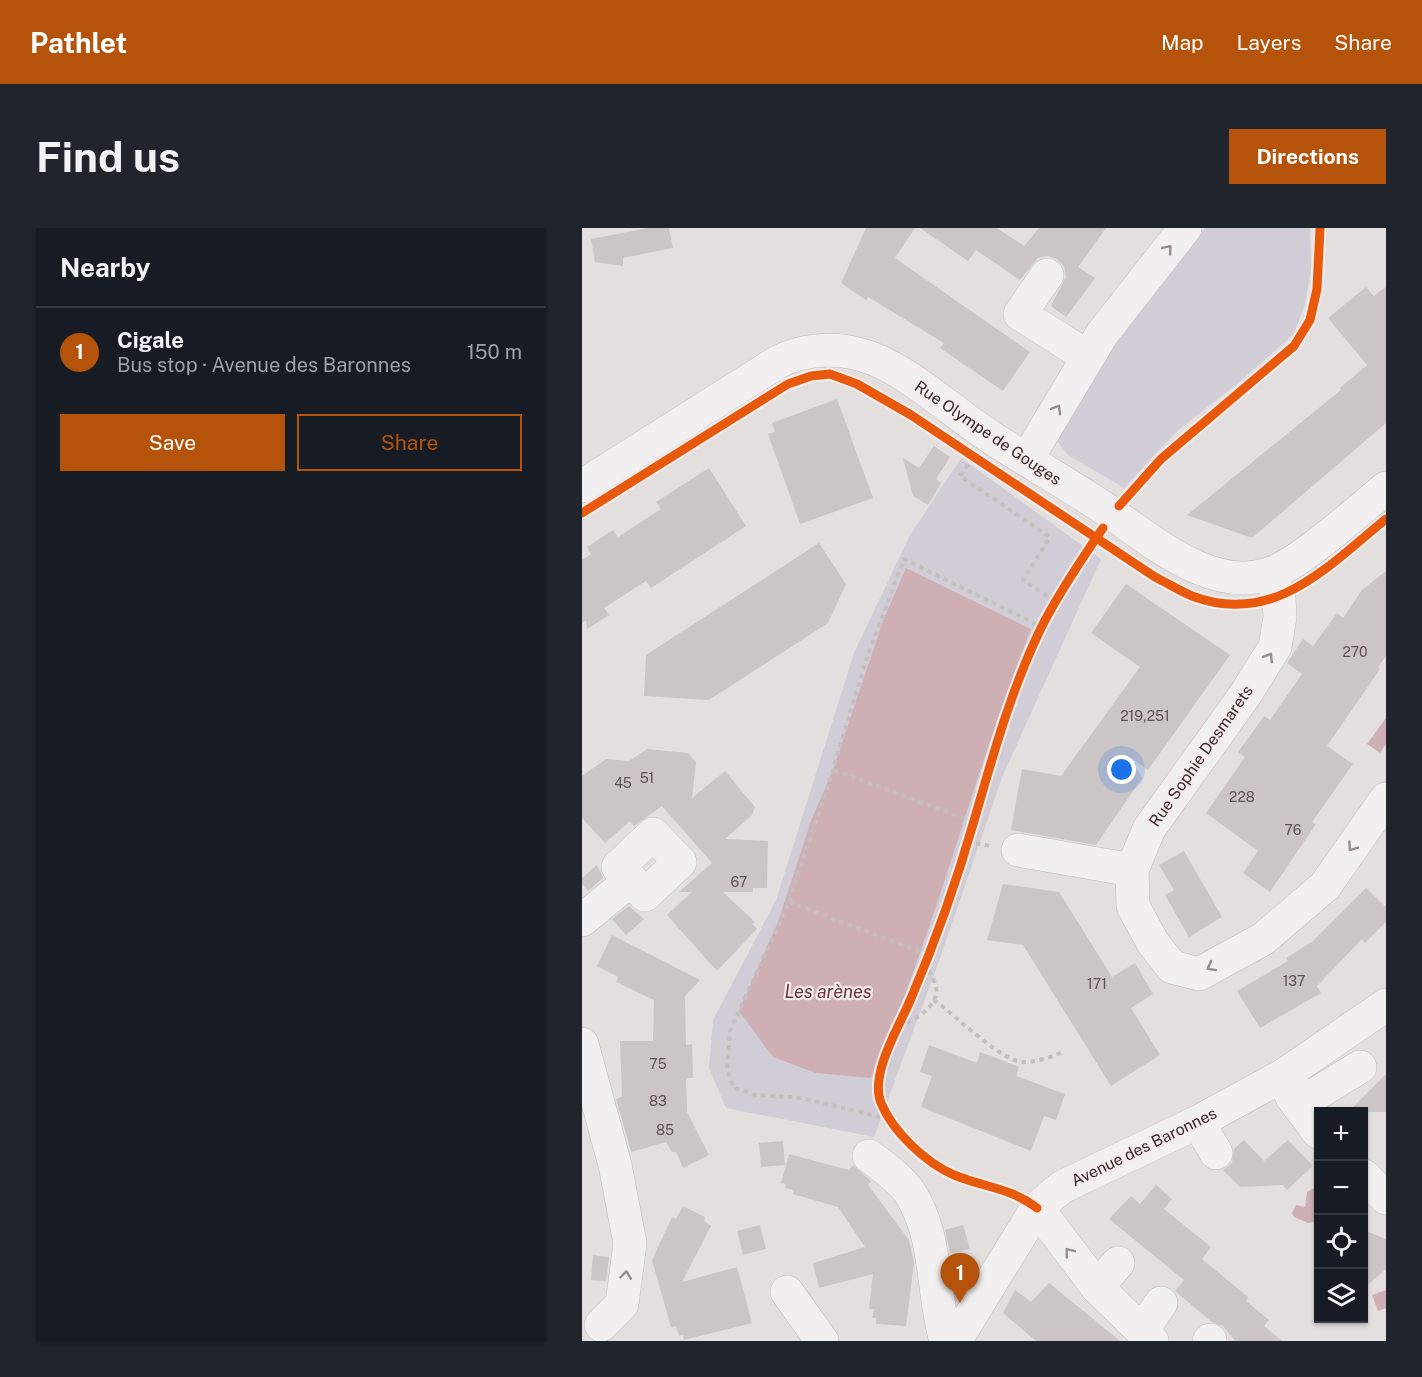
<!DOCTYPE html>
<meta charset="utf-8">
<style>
body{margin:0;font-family:"Public Sans",sans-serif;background:#20242c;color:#f1f3f6}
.controls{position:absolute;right:18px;bottom:18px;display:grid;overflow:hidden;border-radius:0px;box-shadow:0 2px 4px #0004}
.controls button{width:54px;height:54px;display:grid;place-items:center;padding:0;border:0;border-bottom:2px solid #363941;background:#171b24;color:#f1f3f6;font:30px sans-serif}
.you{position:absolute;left:540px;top:542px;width:21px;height:21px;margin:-15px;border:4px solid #fff;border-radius:50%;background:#1a73e8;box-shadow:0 0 0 9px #1a73e833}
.badge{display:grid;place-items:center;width:39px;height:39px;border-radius:50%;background:#b45309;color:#fff;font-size:20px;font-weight:700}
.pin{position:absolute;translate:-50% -50px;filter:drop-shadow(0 2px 3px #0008)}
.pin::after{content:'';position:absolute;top:32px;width:21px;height:18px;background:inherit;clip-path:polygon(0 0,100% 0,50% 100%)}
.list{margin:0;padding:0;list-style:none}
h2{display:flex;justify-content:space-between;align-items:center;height:78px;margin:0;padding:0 24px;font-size:26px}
h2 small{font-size:20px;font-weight:400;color:#9ea1a6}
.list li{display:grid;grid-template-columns:39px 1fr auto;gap:18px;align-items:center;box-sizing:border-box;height:90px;padding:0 24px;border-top:2px solid #363941}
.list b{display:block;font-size:22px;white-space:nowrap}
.list p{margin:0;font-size:20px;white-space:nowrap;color:#9ea1a6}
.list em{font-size:20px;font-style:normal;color:#9ea1a6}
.actions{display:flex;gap:12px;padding:18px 24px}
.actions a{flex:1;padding:14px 0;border:2px solid #b45309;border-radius:0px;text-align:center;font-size:21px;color:#b45309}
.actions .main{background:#b45309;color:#fff}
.icon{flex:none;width:33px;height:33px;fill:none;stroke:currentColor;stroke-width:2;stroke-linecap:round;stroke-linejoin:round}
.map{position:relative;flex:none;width:804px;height:1113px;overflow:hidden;border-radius:0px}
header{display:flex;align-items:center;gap:36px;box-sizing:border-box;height:84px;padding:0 30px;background:#b45309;color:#fff}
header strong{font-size:28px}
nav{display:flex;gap:33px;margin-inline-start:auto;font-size:21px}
.intro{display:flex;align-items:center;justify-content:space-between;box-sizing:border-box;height:144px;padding:0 36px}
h1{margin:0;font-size:42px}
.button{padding:15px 27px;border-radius:0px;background:#b45309;color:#fff;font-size:21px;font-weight:700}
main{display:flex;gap:36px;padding:0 36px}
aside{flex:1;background:#171b24;border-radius:0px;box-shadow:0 2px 4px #0004}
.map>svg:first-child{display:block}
.green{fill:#d0cdd6}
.water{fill:#ceafb3}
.building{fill:#cbc5c5}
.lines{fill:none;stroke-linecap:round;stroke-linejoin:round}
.minor-casing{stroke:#c0bbbc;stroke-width:34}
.path{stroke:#c4bebe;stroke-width:4;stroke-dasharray:4.5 4.5;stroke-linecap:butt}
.minor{stroke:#f1efef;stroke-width:33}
.cycleway-casing{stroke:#f4eced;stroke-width:13}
.cycleway{stroke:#e8590c;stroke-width:9}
.oneway{stroke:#968c8c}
.labels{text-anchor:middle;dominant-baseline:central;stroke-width:4.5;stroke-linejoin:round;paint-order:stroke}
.number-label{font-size:14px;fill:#605151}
.street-label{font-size:16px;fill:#3b2828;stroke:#f4eced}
.water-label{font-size:18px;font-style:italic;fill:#6c353b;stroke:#f4eced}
</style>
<header>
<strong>Pathlet</strong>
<nav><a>Map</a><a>Layers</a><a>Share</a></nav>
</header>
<div class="intro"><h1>Find us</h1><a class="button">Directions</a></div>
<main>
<aside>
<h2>Nearby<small></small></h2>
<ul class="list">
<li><span class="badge">1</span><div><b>Cigale</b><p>Bus stop · Avenue des Baronnes</p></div><em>150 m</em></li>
</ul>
<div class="actions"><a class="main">Save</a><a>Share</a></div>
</aside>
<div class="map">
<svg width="804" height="1113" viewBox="0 0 804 1113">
<rect width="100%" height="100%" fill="#e4dfdf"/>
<g class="green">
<polygon points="623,0 728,0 729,42 723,76 712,106 656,155 596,202 542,260 486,227 476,214 483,190 556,81"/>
<polygon points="379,230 519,331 421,547 356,736 292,909 144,880 127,840 131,792 194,672 272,425 327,309"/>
</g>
<g class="water">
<path d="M324 340 449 401C390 548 354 704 289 850L234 845 191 829 157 783 196 694 229 593 251 542 301 393Z"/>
<polygon points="804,490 804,516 798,525 785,516"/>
<polygon points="736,958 736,993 726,995 712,989 710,985 714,977 723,979 725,964"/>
<polygon points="804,1062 804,1080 796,1083 790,1067"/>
</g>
<g class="building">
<polygon points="66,0 87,0 91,20 41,30 41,38 13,34 9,11"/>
<polygon points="284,0 333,0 313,30 448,124 421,163 358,120 362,115 286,69 284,72 259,55"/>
<polygon points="338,0 415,0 442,18 457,0 524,0 496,39 513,50 484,89 469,78 484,49 482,38 475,31 466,28 456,30 438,52 394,22 386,33"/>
<polygon points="784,59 792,68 804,59 804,195 670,310 605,287 759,162 758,160 785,137 746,90"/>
<polygon points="255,171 291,270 218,296 186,206 193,204 190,195"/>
<polygon points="352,218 368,229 354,251 359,255 346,277 331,268 321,230 337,240"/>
<polygon points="127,240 164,298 69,360 64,353 22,380 27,387 5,401 4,392 0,395 0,332 9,326 5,319 31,302 36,309 79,281 74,274"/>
<polygon points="237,315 264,356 246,395 127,472 62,468 64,427"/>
<polygon points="804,343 804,428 796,439 798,441 745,518 771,536 730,594 734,596 688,664 661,645 676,623 624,585 663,529 656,524 682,488 688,492 720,446 705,435 721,411 731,418 755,385 761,390 780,362"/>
<polygon points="544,356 648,427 566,542 548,529 560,550 514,617 429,602 440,541 479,548 558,439 509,405"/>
<polygon points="65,521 106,525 114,534 110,570 143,543 173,579 170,587 143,611 186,613 185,660 171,660 171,664 141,664 173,694 170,696 175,701 135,743 85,687 110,664 97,664 130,635 80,578 52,598 48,593 23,615 0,590 0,548 24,531 47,533"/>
<polygon points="602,623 640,689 607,709 583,667 592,662 577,637"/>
<polygon points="15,637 21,650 6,663 0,656 0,650"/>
<polygon points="421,656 477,664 530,749 553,735 571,766 549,780 578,827 529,858 441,717 405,712"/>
<polygon points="784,660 804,679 804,694 783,715 780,711 735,758 739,765 678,800 655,763 706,733 704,730 731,713"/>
<polygon points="47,678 62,691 44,707 30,691"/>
<polygon points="30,707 118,752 103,768 104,817 110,816 111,850 104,850 105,884 127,927 101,940 94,924 90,924 84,914 49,924 34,871 40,869 38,813 71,813 72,772 34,754 36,749 15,738"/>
<polygon points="347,817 395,835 398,824 437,839 434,848 483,866 474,892 462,888 449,923 339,879 350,848 338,844"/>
<polygon points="804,846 804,884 766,884"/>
<polygon points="662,912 682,933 706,912 731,938 705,962 701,957 658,959 641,942 650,935 652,921"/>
<polygon points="201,913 203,937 179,939 177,915"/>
<polygon points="207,926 267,942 271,937 289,953 286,957 327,1012 332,1035 324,1098 294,1096 294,1090 290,1090 292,1081 287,1081 291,1046 237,1060 231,1035 283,1019 256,979 211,966 212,962 203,960 204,956 199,955"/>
<polygon points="574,957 590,971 582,981 629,1019 620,1031 666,1069 664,1073 687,1092 682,1098 700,1113 653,1113 641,1098 630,1094 593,1063 602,1052 527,991 549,968 558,976"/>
<polygon points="101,978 123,989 122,993 129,998 100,1054 155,1039 170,1095 102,1112 101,1107 97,1108 94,1098 89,1099 70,1032 90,989 94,991"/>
<polygon points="178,997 184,1021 161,1027 155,1003"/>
<polygon points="381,997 388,1021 368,1025 363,1002"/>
<polygon points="782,1002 804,1011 804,1041 782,1060"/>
<polygon points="11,1027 27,1029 24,1053 9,1052"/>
<polygon points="467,1055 515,1094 538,1113 454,1113 421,1085 433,1062 449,1074"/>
</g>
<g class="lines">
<g class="minor-casing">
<g id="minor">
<polyline points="465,47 438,86 506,129"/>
<polyline points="445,231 520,106 603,0"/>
<path d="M0 258 196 134C221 121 252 119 280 127 324 139 373 187 413 212 452 237 493 260 532 287 575 317 631 364 687 346 718 336 777 282 804 260"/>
<polyline points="688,346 697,370 698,389 693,419 663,467 567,601 550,642 551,678 571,715 590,739 617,746 681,711 743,658 804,571"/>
<polygon points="71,606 98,634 63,667 36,639"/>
<polyline points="436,622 550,642"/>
<polyline points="0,692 49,652"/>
<polyline points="0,816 33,937 48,1015 40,1076 19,1097"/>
<polyline points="703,852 710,869 736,904"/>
<polyline points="710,869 732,867 778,839"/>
<polyline points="616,894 634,925"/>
<path d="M287 928C301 939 318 950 328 965 356 1008 350 1066 364 1113"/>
<polyline points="782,948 804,970"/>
<polyline points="455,980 515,1059 570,1113"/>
<polyline points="515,1059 536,1035"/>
<polyline points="205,1064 240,1113"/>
<polyline points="560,1103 579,1075"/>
<polyline points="373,1113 455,980 480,959 616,894 702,847 804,777"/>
<polyline points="627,1113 628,1112"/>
</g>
</g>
<g class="path">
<polyline points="391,229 378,248 468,309 441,352 474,374"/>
<polyline points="548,265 579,231 712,118 728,92 735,61 738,0"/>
<polyline points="252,542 392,594"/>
<polyline points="385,614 408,618"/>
<polyline points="207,674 347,727"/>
<path d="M352 772C373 787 418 832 440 834 454 835 468 829 481 824"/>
<path d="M317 799C331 792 358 779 354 759 353 752 347 744 343 737"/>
<polyline points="307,891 220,870 174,867 152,860 145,842 148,803 207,674 251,542 283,435 322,331 459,399"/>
<path d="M433 965C413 957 391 955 372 946 347 936 303 897 298 870 292 835 317 799 330 768 381 649 403 519 458 401 473 369 496 338 515 309"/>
</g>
<use href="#minor" class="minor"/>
<g class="cycleway-casing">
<g id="cycleway">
<polyline points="537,278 579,231 712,118 728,92 735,61 738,0"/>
<path d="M0 285 206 156 229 148 248 146 275 156 329 187 573 349C585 355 598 363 610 368 692 399 746 338 804 291"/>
<path d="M455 980C427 959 404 960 372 947 344 935 311 904 299 875 287 845 319 796 330 768 354 712 375 652 392 593 411 527 429 462 459 400 476 366 499 332 521 300"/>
</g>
</g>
<use href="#cycleway" class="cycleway"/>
</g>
<defs><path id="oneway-chevron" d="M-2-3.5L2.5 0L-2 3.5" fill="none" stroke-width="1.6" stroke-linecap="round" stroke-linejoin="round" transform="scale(1.5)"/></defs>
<g class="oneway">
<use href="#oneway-chevron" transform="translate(586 21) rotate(-50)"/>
<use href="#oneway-chevron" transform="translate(475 181) rotate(-60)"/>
<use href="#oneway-chevron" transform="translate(687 429) rotate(-58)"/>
<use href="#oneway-chevron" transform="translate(770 619) rotate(125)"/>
<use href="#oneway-chevron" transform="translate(629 739) rotate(151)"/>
<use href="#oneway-chevron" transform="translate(487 1024) rotate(-128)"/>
<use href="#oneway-chevron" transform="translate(44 1047) rotate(-83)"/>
</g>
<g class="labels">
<g class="number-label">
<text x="773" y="424">270</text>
<text x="563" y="488">219,251</text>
<text x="65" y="550">51</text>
<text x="41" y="555">45</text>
<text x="660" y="569">228</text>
<text x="711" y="602">76</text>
<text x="157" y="654">67</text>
<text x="712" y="753">137</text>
<text x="515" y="756">171</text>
<text x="76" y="836">75</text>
<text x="76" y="873">83</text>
<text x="83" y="902">85</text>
</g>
<g class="street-label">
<text transform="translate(406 205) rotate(34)">Rue Olympe de Gouges</text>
<text transform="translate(619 528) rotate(-55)">Rue Sophie Desmarets</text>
<text transform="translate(562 919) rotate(-26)">Avenue des Baronnes</text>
</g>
<g class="water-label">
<text x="246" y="763">Les arènes</text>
</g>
</g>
</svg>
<div class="controls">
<button>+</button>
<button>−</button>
<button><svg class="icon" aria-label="locate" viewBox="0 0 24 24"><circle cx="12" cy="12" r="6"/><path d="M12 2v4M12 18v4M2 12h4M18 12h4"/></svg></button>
<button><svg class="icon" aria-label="layers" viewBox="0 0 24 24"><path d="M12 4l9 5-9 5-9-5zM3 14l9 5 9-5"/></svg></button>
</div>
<div class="you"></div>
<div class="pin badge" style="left:378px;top:1075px">1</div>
</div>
</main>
